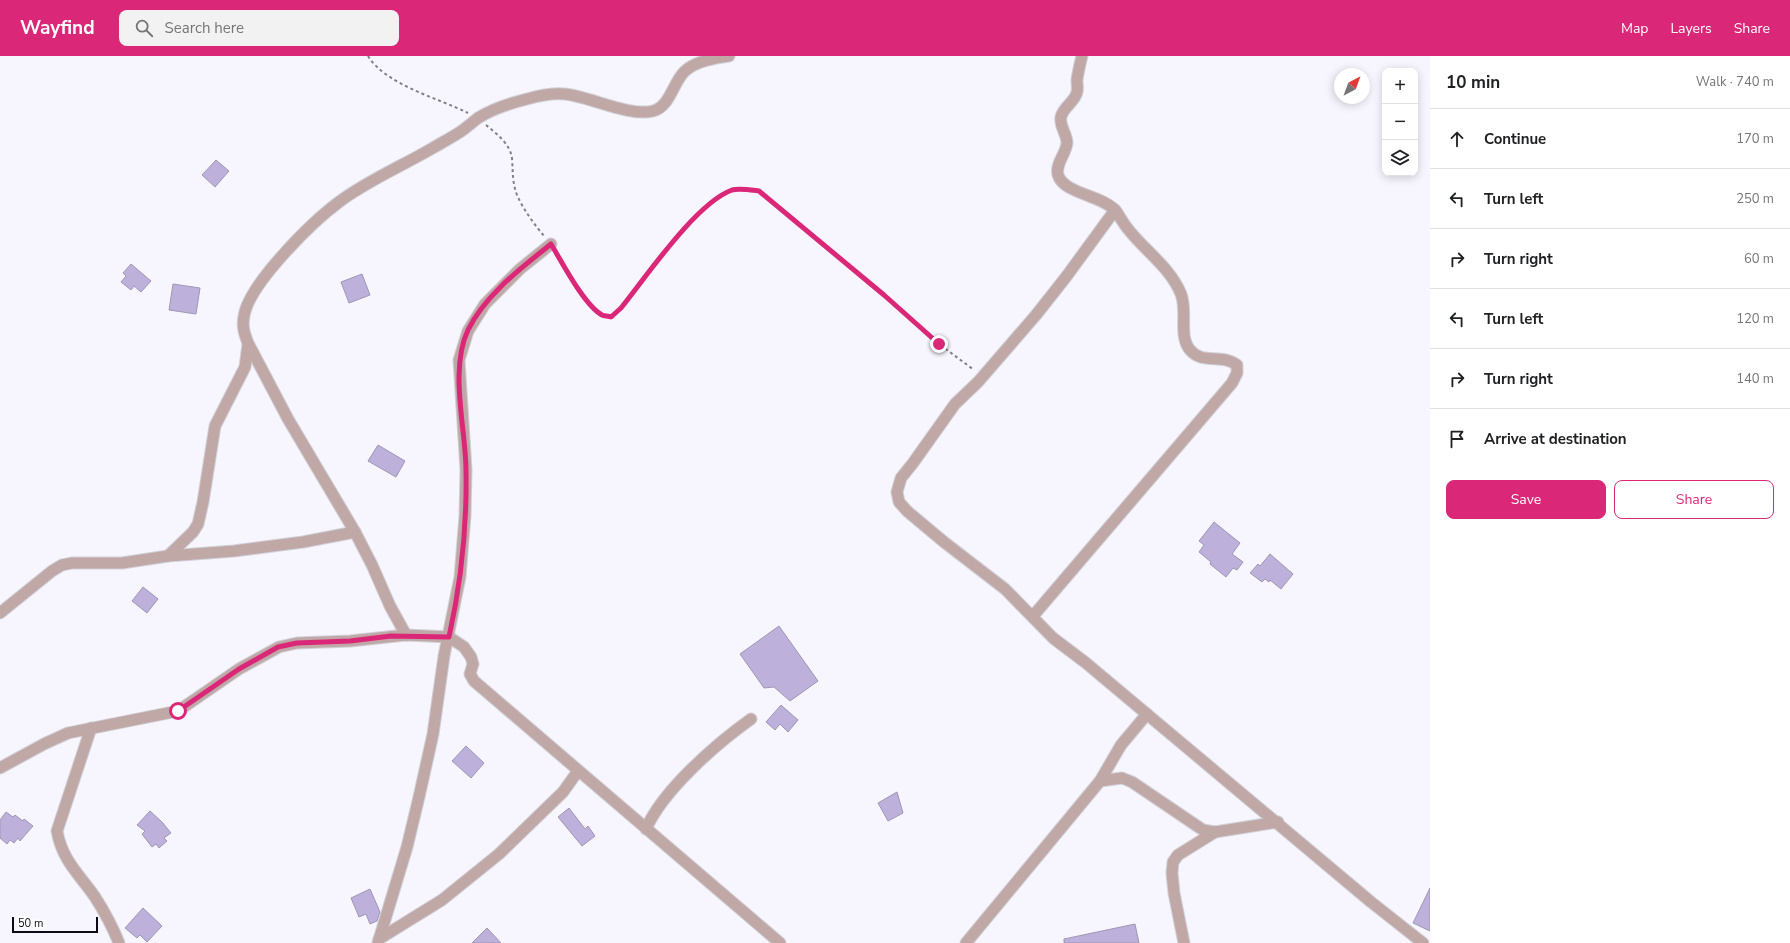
<!DOCTYPE html>
<meta charset="utf-8">
<style>
body{margin:0;font-family:"Nunito Sans",sans-serif;background:#f2f2f2;color:#202124}
.controls{position:absolute;right:12px;top:12px;display:grid;overflow:hidden;border-radius:8px;box-shadow:0 2px 10px #0003}
.controls button{width:36px;height:36px;display:grid;place-items:center;padding:0;border:0;border-bottom:1px solid #e0e0e0;background:#fff;color:#202124;font:20px sans-serif}
.compass{position:absolute;left:1334px;top:12px;width:36px;height:36px;border-radius:50%;background:#fff;box-shadow:0 2px 10px #0003;rotate:41deg}
.scale{position:absolute;left:12px;bottom:10px;width:86px;box-sizing:border-box;padding-left:4px;border:2px solid #0c0a15;border-top:0;font-size:11px;line-height:14px;white-space:nowrap;color:#0c0a15;-webkit-text-stroke:3px #fff;paint-order:stroke}
.stop{position:absolute;width:12px;height:12px;margin:-9px;border:3px solid #db2777;border-radius:50%;background:#fff}
.stop.end{background:#db2777;border-color:#fff;box-shadow:0 1px 4px #0008}
.list{margin:0;padding:0;list-style:none}
h2{display:flex;justify-content:space-between;align-items:center;height:52px;margin:0;padding:0 16px;font-size:17px}
h2 small{font-size:13px;font-weight:400;color:#757577}
.list li{display:grid;grid-template-columns:26px 1fr auto;gap:12px;align-items:center;box-sizing:border-box;height:60px;padding:0 16px;border-top:1px solid #e0e0e0}
.list b{display:block;font-size:15px;white-space:nowrap}
.list em{font-size:13px;font-style:normal;color:#757577}
.actions{display:flex;gap:8px;padding:12px 16px}
.actions a{flex:1;padding:9px 0;border:1px solid #db2777;border-radius:8px;text-align:center;font-size:14px;color:#db2777}
.actions .main{background:#db2777;color:#fff}
.icon{flex:none;width:22px;height:22px;fill:none;stroke:currentColor;stroke-width:2;stroke-linecap:round;stroke-linejoin:round}
.map{position:relative;flex:none;width:1430px;height:887px;overflow:hidden}
header{display:flex;align-items:center;gap:24px;box-sizing:border-box;height:56px;padding:0 20px;background:#db2777;color:#fff}
header strong{font-size:19px}
nav{display:flex;gap:22px;margin-inline-start:auto;font-size:14px}
.search{width:280px;height:36px;background:#f2f2f2;display:flex;align-items:center;gap:10px;box-sizing:border-box;padding:0 14px;border-radius:8px;color:#757577;font-size:15px}
main{display:flex}
aside{flex:1;background:#fff}
.map>svg:first-child{display:block}
.building{fill:#bdb1db;stroke:#9f96b6}
.lines{fill:none;stroke-linecap:round;stroke-linejoin:round}
.street-casing{stroke:#d1d0d9;stroke-width:13}
.path{stroke:#818089;stroke-width:2;stroke-dasharray:3 3;stroke-linecap:butt}
.street{stroke:#c0a8a7;stroke-width:11}
.route{stroke:#db2777;stroke-width:5}
</style>
<header>
<strong>Wayfind</strong>
<div class="search"><svg class="icon" aria-label="search" viewBox="0 0 24 24"><circle cx="10" cy="10" r="6"/><path d="M15 15l6 6"/></svg>Search here</div>
<nav><a>Map</a><a>Layers</a><a>Share</a></nav>
</header>
<main>
<div class="map">
<svg width="1430" height="887" viewBox="0 0 1430 887">
<rect width="100%" height="100%" fill="#f7f6fe"/>
<g class="building">
<polygon points="216,104 229,115 215,131 202,119"/>
<polygon points="131,208 151,225 141,236 134,230 131,234 121,226 126,220 123,217"/>
<polygon points="362,218 370,239 349,247 341,226"/>
<polygon points="173,228 200,232 196,258 169,254"/>
<polygon points="378,389 405,405 396,421 368,405"/>
<polygon points="1214,466 1240,487 1232,498 1243,506 1237,514 1233,512 1226,521 1210,508 1211,506 1199,496 1204,489 1199,485"/>
<polygon points="1270,498 1293,518 1281,533 1270,524 1269,526 1265,523 1262,526 1250,517 1258,508 1260,510"/>
<polygon points="143,531 158,543 147,557 132,545"/>
<polygon points="779,570 818,625 790,645 774,631 764,632 740,598"/>
<polygon points="781,649 798,664 788,676 780,668 775,674 766,666"/>
<polygon points="466,690 484,707 471,722 452,705"/>
<polygon points="897,736 903,757 888,765 878,747"/>
<polygon points="569,752 585,773 588,770 595,780 582,790 558,761"/>
<polygon points="150,755 162,766 171,777 164,782 167,785 159,792 156,788 152,791 142,778 145,775 137,769"/>
<polygon points="6,756 13,761 15,759 23,765 24,763 33,770 20,785 18,782 14,787 10,784 7,788 0,782 0,764"/>
<polygon points="1430,832 1430,875 1413,867"/>
<polygon points="370,833 380,856 377,865 370,868 366,858 359,861 351,842"/>
<polygon points="143,852 162,870 147,886 140,879 137,882 125,872"/>
<polygon points="1135,868 1139,887 1064,887 1064,883"/>
<polygon points="487,872 501,887 472,887"/>
</g>
<g class="lines">
<g class="street-casing">
<g id="street">
<polyline points="1115,154 1066,221 1036,259 978,326 955,348 913,407 901,422 897,436 899,446 907,455 944,486 1005,533 1053,582 1086,607 1371,846 1423,887"/>
<polyline points="168,500 193,476 198,468 203,446 215,370 245,311 248,288"/>
<polyline points="0,557 52,515 62,509 72,507 122,507 168,500 234,495 303,486 355,476"/>
<path d="M1033 560 1232 327 1237 317V309C1221 297 1203 309 1190 294 1178 279 1188 256 1181 238 1170 211 1145 195 1128 173 1123 167 1120 161 1116 155 1102 139 1064 138 1058 119 1055 108 1066 98 1067 87 1067 78 1059 70 1061 61 1063 51 1075 46 1077 36 1078 32 1077 28 1077 24 1078 16 1080 8 1082 0"/>
<path d="M406 579 390 550 372 509 355 476 288 363 248 287C244 277 242 270 244 260 249 228 312 166 339 146 367 125 400 111 431 93 441 87 453 81 463 74 468 70 473 66 478 62 492 53 511 47 527 43 538 40 553 37 564 38 589 40 629 61 653 55 670 51 673 26 685 15 696 5 715 2 729 0"/>
<path d="M91 672 57 775C62 804 79 818 95 841 104 855 113 872 119 887"/>
<polyline points="0,712 44,688 68,677 178,655 239,613 279,591 297,587 350,585 406,579 449,581 464,591 471,601 473,608 470,618 474,625 780,887"/>
<polyline points="1100,725 1122,722 1132,726 1203,774 1215,776 1278,766"/>
<path d="M646 773C663 734 716 688 751 663"/>
<polyline points="379,883 442,844 499,798 563,736 578,715"/>
<polyline points="378,887 407,791 419,741 433,678 444,600 460,521 465,460 466,414 459,304 468,275 485,248 520,213 551,188"/>
<polyline points="966,887 1100,725 1121,689 1147,658"/>
<polyline points="1184,887 1174,837 1172,817 1173,806 1178,799 1215,776"/>
</g>
</g>
<g class="path">
<path d="M368 0C386 29 438 42 468 57"/>
<path d="M486 69C497 78 510 88 512 102 513 115 512 126 517 139 523 153 534 168 544 180"/>
<path d="M557 198C567 214 586 250 602 259 604 260 608 260 611 261L621 252C645 221 696 146 732 134 739 132 751 134 759 135L885 239 939 288 974 314"/>
</g>
<use href="#street" class="street"/>
</g>
<g class="lines">
<path class="route" d="M178 655 239 613 278 591 297 587 350 585 391 580 449 581C461 527 467 471 466 415 466 373 449 314 468 274 485 239 521 212 551 188 562 206 584 249 602 259 604 260 608 260 611 261L621 252C646 221 696 147 732 134 739 132 751 134 759 135L884 239 939 288"/>
</g>
</svg>
<div class="controls">
<button>+</button>
<button>−</button>
<button><svg class="icon" aria-label="layers" viewBox="0 0 24 24"><path d="M12 4l9 5-9 5-9-5zM3 14l9 5 9-5"/></svg></button>
</div>
<svg class="compass" viewBox="-18 -18 36 36"><path d="M0-13l5 13h-10z" fill="#e53935"/><path d="M0 13l5-13h-10z" fill="#757577"/></svg>
<div class="scale">50 m</div>
<div class="stop" style="left:178px;top:655px"></div>
<div class="stop end" style="left:939px;top:288px"></div>
</div>
<aside>
<h2>10 min<small>Walk · 740 m</small></h2>
<ul class="list">
<li><svg class="icon" aria-label="ahead" viewBox="0 0 24 24"><path d="M12 20V5M6 11l6-6 6 6"/></svg><div><b>Continue</b></div><em>170 m</em></li>
<li><svg class="icon" aria-label="left" viewBox="0 0 24 24"><path d="M17 20v-9H6M10 6l-5 5 5 5"/></svg><div><b>Turn left</b></div><em>250 m</em></li>
<li><svg class="icon" aria-label="right" viewBox="0 0 24 24"><path d="M7 20v-9h11M14 6l5 5-5 5"/></svg><div><b>Turn right</b></div><em>60 m</em></li>
<li><svg class="icon" aria-label="left" viewBox="0 0 24 24"><path d="M17 20v-9H6M10 6l-5 5 5 5"/></svg><div><b>Turn left</b></div><em>120 m</em></li>
<li><svg class="icon" aria-label="right" viewBox="0 0 24 24"><path d="M7 20v-9h11M14 6l5 5-5 5"/></svg><div><b>Turn right</b></div><em>140 m</em></li>
<li><svg class="icon" aria-label="arrive" viewBox="0 0 24 24"><path d="M6 21V4h12l-3 4 3 4H6"/></svg><div><b>Arrive at destination</b></div></li>
</ul>
<div class="actions"><a class="main">Save</a><a>Share</a></div>
</aside>
</main>
